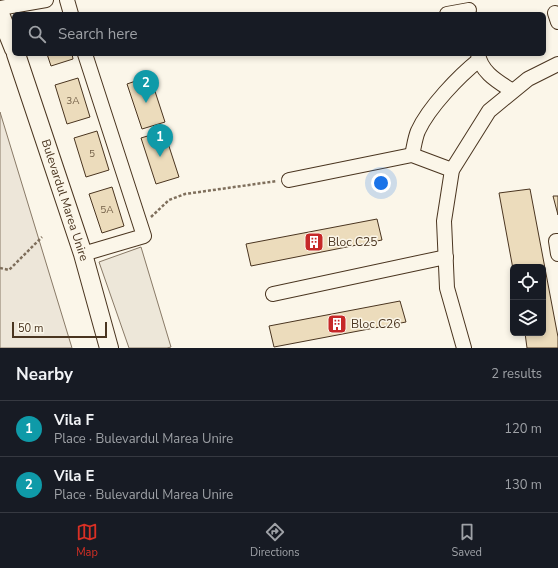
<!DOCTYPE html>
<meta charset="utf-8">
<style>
body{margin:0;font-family:"Nunito Sans",sans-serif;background:#242831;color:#f1f3f6}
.controls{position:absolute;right:12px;bottom:12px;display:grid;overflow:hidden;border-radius:6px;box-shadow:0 2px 6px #0003}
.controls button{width:36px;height:36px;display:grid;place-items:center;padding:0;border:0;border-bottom:1px solid #363941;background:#171b24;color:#f1f3f6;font:20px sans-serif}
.scale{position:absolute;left:12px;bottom:10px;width:95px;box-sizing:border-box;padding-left:4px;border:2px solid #4a3520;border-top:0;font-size:11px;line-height:14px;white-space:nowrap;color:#4a3520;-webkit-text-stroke:3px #fbf6e9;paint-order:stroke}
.you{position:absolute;left:381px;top:183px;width:14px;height:14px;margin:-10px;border:3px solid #fff;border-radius:50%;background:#1a73e8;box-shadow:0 0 0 6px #1a73e833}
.badge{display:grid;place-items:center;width:26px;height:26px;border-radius:50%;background:#d93025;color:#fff;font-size:13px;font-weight:700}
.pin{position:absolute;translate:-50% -33px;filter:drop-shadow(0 1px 2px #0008)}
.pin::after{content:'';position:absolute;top:21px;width:14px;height:12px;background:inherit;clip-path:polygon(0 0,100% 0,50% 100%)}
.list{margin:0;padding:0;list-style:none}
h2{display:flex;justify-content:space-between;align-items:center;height:52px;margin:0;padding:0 16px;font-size:17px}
h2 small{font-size:13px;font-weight:400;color:#9ea1a6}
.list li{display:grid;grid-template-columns:26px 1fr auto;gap:12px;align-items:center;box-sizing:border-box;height:56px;padding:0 16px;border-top:1px solid #363941}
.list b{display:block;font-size:15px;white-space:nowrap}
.list p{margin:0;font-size:13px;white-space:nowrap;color:#9ea1a6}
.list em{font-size:13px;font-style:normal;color:#9ea1a6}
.icon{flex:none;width:22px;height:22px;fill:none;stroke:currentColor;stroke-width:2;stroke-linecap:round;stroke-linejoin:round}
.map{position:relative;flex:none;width:558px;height:348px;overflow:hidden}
.search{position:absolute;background:#171b24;box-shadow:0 2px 6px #0003;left:12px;right:12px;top:12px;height:44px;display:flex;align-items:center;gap:10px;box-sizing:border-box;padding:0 14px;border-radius:6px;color:#9ea1a6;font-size:15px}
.sheet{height:164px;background:#171b24}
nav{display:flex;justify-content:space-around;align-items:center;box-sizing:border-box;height:56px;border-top:1px solid #363941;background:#171b24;font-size:11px;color:#9ea1a6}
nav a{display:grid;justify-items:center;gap:2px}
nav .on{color:#d93025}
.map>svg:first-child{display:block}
.green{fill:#ede6d9;stroke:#887966}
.parking{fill:#ede7d9;stroke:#887966}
.building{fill:#ecdcbc;stroke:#4a3520}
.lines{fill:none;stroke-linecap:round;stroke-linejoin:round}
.minor-casing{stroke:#4a3520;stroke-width:16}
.major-casing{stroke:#4a3520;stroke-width:20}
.path{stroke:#7f6f5c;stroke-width:2.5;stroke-dasharray:3 2;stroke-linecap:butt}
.minor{stroke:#fbf6e9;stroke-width:14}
.major{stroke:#fbf6e9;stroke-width:18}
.labels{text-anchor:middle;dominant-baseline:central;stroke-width:3;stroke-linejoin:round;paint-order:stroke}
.number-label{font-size:10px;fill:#725f47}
.street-label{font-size:12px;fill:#4a3520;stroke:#fbf6e9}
.poi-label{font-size:12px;fill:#4a3520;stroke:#fbf6e9;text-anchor:start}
</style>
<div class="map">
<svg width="558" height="348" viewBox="0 0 558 348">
<rect width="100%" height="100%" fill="#fbf6e9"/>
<polygon class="green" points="0,112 72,348 0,348"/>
<polygon class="parking" points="141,247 171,347 167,348 129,348 99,262"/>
<g class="building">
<polygon points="47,54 72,54 73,59 51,66"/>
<polygon points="150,76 165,122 142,129 127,84"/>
<polygon points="78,78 90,117 67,124 55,85"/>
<polygon points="97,131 109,170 86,177 74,138"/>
<polygon points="164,131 179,177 156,184 141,138"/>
<polygon points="112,187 124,226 102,233 89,194"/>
<polygon points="530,189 558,337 558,348 527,348 525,333 543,333 543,267 513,267 513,269 499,193"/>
<polygon points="553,196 558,196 558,215"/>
<polygon points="377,219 382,240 251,266 246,244"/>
<polygon points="400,301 406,322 274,347 269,326"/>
</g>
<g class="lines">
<g class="minor-casing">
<g id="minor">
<polyline points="67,0 71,14"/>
<polyline points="0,8 46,0"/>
<polyline points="555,13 558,22"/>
<polyline points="447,14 469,10"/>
<path d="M478 54C481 72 497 81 511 90"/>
<path d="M412 155C414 147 415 138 418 131 429 107 459 76 479 60"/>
<polyline points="289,180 412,155 452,170"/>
<polyline points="558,241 556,241 558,254"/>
<polyline points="83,254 144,236 85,54"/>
<polyline points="273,294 446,257"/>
<polyline points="464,348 447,288 444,221 452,170 489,111 528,79 558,64"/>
</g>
</g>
<g class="major-casing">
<g id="major">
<polyline points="0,14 14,49"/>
<polyline points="16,54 83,254 109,348"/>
</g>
</g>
<g class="path">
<polyline points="151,217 169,200 185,194 277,181"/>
<polyline points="0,268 9,270 42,237"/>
</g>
<use href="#minor" class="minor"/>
<use href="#major" class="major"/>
</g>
<defs>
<g id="building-square" transform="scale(1)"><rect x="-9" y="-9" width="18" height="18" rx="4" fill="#c62828" stroke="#fbf6e9"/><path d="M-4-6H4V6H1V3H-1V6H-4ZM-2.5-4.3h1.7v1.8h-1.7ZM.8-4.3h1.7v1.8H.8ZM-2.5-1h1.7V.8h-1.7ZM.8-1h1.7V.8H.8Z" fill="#fff"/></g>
</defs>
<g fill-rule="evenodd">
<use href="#building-square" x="314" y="242"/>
<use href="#building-square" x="337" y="324"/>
</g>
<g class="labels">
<g class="number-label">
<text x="73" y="101">3A</text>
<text x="92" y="154">5</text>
<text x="107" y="210">5A</text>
</g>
<g class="street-label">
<text transform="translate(65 200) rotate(72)">Bulevardul Marea Unire</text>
</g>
<g class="poi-label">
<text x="328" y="242">Bloc C25</text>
<text x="351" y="324">Bloc C26</text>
</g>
</g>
</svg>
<div class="controls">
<button><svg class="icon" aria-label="locate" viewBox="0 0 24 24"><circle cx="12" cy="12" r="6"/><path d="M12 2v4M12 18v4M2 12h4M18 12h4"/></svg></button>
<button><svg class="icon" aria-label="layers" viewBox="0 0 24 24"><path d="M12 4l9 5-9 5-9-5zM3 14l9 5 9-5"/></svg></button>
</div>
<div class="scale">50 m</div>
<div class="you"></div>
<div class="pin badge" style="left:160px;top:157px;background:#0f9aa8">1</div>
<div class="pin badge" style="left:146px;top:103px;background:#0f9aa8">2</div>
<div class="search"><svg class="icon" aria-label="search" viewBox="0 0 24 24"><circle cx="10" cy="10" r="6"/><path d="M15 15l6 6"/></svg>Search here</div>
</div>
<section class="sheet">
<h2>Nearby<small>2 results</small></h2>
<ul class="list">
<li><span class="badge" style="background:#0f9aa8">1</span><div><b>Vila F</b><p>Place · Bulevardul Marea Unire</p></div><em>120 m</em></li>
<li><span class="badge" style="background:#0f9aa8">2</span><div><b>Vila E</b><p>Place · Bulevardul Marea Unire</p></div><em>130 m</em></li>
</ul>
</section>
<nav>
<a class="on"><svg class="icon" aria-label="map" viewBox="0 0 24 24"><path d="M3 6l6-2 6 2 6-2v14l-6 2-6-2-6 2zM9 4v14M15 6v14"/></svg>Map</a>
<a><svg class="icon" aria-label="directions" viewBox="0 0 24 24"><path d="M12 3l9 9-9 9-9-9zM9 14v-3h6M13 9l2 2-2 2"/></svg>Directions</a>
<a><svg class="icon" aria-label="saved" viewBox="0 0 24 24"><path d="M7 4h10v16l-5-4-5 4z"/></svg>Saved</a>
</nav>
